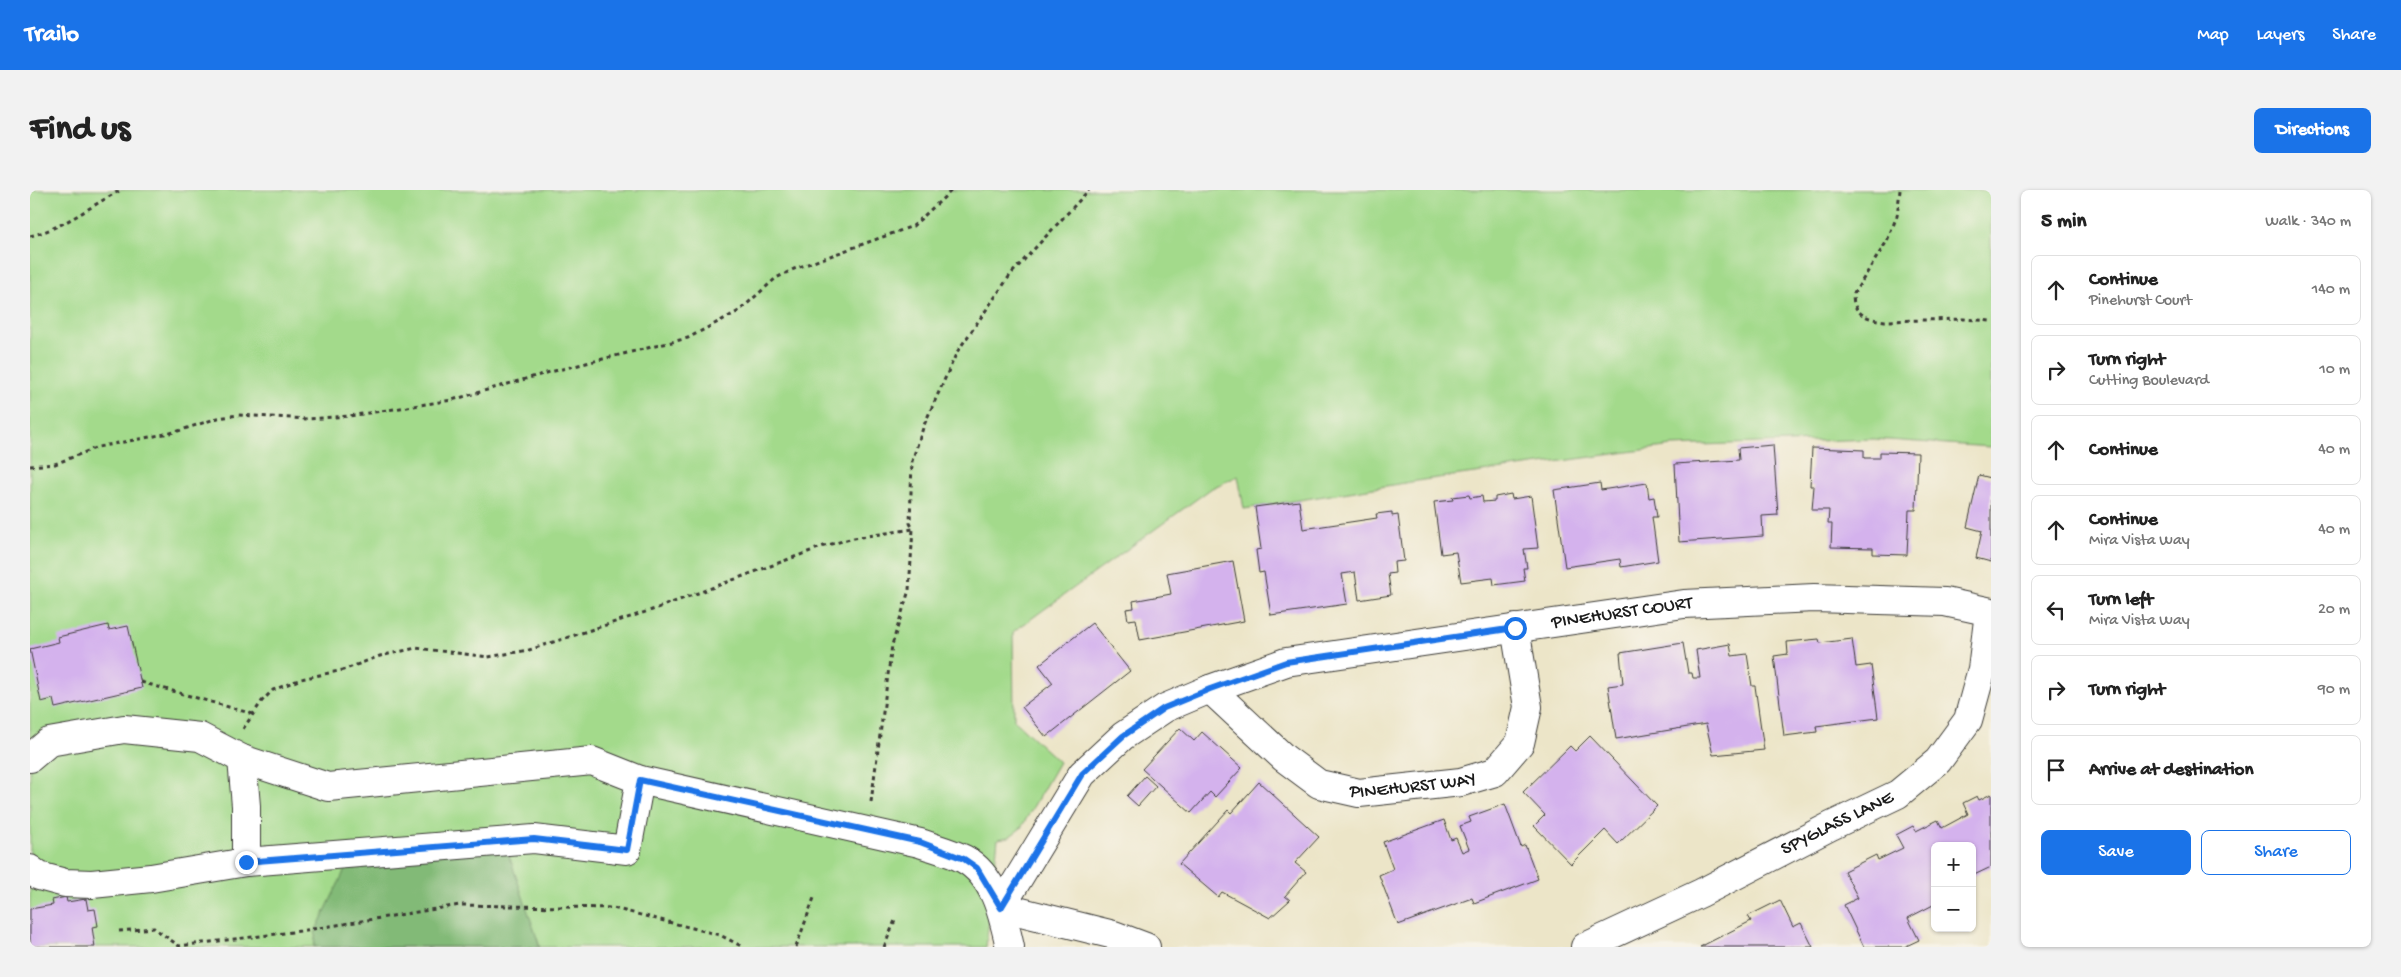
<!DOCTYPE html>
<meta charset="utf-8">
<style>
body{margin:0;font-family:"Gochi Hand",sans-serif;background:#f2f2f2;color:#222}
.controls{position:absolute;right:15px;bottom:15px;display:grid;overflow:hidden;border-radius:8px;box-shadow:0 1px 4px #0004}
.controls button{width:45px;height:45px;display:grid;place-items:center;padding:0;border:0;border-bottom:1px solid #e0e0e0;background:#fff;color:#222;font:25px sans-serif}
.stop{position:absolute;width:15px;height:15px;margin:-11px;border:4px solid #1a73e8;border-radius:50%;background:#fff}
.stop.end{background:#1a73e8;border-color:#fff;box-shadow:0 1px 5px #0008}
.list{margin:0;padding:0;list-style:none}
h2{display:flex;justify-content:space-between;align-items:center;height:65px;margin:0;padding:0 20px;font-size:21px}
h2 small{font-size:16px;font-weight:400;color:#767676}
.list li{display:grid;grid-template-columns:32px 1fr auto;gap:15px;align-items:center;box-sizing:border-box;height:70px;margin:0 10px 10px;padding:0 10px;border:1px solid #e0e0e0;border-radius:8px}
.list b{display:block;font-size:19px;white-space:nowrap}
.list p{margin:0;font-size:16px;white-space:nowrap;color:#767676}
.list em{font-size:16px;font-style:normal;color:#767676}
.actions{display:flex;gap:10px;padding:15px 20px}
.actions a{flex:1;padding:11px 0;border:1px solid #1a73e8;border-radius:8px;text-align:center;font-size:18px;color:#1a73e8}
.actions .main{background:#1a73e8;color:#fff}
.icon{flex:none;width:28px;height:28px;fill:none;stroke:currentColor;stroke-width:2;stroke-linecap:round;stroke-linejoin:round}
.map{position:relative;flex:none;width:1961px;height:757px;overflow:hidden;border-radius:8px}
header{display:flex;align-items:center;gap:30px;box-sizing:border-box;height:70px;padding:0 25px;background:#1a73e8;color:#fff}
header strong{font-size:24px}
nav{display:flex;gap:28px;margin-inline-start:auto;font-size:18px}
.intro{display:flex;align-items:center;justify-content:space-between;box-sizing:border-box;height:120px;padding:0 30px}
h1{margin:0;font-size:35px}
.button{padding:12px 22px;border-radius:8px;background:#1a73e8;color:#fff;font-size:18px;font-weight:700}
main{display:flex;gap:30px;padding:0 30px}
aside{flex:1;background:#fff;border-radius:8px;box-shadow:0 1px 4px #0004}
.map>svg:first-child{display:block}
.green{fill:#a3da8b;stroke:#607b54}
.forest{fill:#82ba77;stroke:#4f6b4a}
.building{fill:#d4b2ed}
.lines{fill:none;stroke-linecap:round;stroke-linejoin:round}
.minor-casing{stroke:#3b3a36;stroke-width:30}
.path{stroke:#3b3a36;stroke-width:3;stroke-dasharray:4 4;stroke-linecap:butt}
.minor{stroke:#fff;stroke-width:28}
.route{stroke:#1a73e8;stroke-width:6}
.labels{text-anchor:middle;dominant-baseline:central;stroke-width:4;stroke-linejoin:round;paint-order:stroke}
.street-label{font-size:19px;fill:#1c1c1c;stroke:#f7f3e8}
</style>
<header>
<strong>Trailo</strong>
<nav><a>Map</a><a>Layers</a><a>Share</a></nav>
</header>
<div class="intro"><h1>Find us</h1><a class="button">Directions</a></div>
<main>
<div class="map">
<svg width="1961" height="757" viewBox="0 0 1961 757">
<rect width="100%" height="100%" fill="#f7f3e8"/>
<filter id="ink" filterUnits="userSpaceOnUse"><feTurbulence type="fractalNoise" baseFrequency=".02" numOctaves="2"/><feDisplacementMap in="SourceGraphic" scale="10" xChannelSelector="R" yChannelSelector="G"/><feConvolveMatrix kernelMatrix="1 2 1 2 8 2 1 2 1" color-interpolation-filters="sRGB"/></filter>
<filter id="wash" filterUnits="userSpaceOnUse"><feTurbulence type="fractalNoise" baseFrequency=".0096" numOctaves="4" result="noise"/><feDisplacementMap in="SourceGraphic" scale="20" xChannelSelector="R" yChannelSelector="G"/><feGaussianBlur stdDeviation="1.12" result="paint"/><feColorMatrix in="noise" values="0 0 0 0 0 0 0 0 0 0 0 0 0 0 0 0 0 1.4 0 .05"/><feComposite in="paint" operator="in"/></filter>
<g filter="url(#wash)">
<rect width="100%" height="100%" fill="#ece5c8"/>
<polygon class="green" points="0,0 1961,0 1961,257 1844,249 1642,256 1393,290 1214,319 1208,286 1182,298 983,442 984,530 1029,572 991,638 979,647 968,649 956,757 0,757"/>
<polygon class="forest" points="474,651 510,757 284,757 286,740 323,663"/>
<g id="blocks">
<g class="building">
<polygon points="1743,255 1748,325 1732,326 1733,346 1649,352 1645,274 1709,270 1708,258"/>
<polygon points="1782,258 1834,260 1834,268 1850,268 1850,262 1888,263 1886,320 1879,320 1877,365 1843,364 1843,358 1801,357 1802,334 1798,334 1799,320 1782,320 1784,296 1780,296"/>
<polygon points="1949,285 1961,288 1961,372 1946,368 1952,341 1937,337"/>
<polygon points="1570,293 1571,300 1617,293 1619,308 1624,307 1627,327 1622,327 1628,371 1591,377 1590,369 1535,377 1524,300"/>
<polygon points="1481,304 1482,309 1501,306 1508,358 1494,359 1497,378 1493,378 1495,391 1464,395 1463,388 1431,392 1426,362 1411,364 1404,312 1423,310 1422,307 1439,305 1440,308 1452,306 1453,312 1465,311 1465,307"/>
<polygon points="1269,311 1273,339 1347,328 1346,324 1362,322 1362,326 1368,325 1374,371 1364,372 1365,383 1358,384 1361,405 1329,410 1325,382 1312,384 1317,414 1241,425 1234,382 1229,383 1226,360 1231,359 1225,317"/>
<polygon points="1203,371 1214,431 1110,450 1106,429 1098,430 1096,419 1104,418 1103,411 1141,404 1137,383"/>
<polygon points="1062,433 1100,481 1016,547 992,517 1023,493 1009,475"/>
<polygon points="78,435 79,440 98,436 112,498 25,518 23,509 11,512 0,459 29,452 28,447"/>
<polygon points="1789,449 1790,453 1822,449 1826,477 1841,475 1848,528 1786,536 1787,542 1754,546 1744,466 1758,464 1757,452"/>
<polygon points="1653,453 1658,483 1662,483 1663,488 1670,488 1666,460 1700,454 1702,466 1717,464 1722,496 1725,496 1734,560 1683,565 1676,534 1586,549 1578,496 1593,494 1590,463"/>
<polygon points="1150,538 1164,551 1172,542 1212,578 1185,607 1180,602 1161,623 1112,579"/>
<polygon points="1560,546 1627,616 1588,654 1575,640 1541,674 1504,636 1515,625 1493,602 1540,556 1545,561"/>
<polygon points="1115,586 1126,596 1108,616 1097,606"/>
<polygon points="1229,592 1289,647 1265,673 1276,682 1255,706 1260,710 1240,728 1192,702 1188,707 1149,674 1198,620 1201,623"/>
<polygon points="1961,604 1961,677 1942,686 1942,656 1905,656 1905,714 1878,728 1889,750 1874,757 1834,757 1814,715 1828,708 1814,681 1846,665 1848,670 1873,658 1866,645 1883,636 1886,641 1908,630 1912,638 1938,624 1933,613 1947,606 1949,610"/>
<polygon points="1475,614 1491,657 1495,655 1508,689 1444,713 1442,708 1368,735 1349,685 1363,679 1353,652 1414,630 1421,650 1426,648 1432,662 1439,659 1430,636 1441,632 1439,627"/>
<polygon points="36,707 37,712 56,709 58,720 65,719 68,736 62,737 65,757 0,757 0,719 23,715 22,710"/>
<polygon points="1750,710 1763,737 1771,733 1783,757 1670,757 1721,731 1718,726"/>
</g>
</g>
</g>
<g filter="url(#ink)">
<use href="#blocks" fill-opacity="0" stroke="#3b3a36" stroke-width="1"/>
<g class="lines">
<g class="minor-casing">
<g id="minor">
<path id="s1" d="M1180 499 1254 568 1289 594 1329 603 1431 592 1465 582 1490 553 1498 517 1485 438"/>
<path d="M0 568 19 552 94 539 170 547 212 569 298 597 562 571 610 590 890 653C904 658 920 662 934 669 965 686 973 726 980 757"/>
<polyline points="212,569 216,616 216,672"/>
<polyline points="0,679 9,686 35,693 62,694 121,688 216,672 504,649 597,660 610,590"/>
<path id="s2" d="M971 717 1052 584 1093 546 1135 518 1180 499 1256 472 1654 414 1784 408 1915 412 1961 422"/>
<polyline points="971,717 1084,745 1116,757"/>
<path id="s3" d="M1555 757 1671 703 1801 636 1868 604 1908 571 1938 530 1952 479 1959 422"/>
</g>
</g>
<g class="path">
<path d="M1870 0 1867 26 1857 51 1823 105C1823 125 1838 129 1855 131L1934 129 1961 131"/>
<path d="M0 46C34 38 60 16 91 0"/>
<polyline points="0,276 25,274 68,257 145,242 188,228 208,225 277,229 319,226 422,210 520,182 658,148 709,121 746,88 764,79 883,36 922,0"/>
<polyline points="111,492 223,524"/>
<polyline points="213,539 232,511 243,500 271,489 313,480 350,466 386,458 458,467 499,460 625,419 794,356 824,348 883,339 880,333 882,271 894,235 927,162 981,84 1059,0"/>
<polyline points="841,612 862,455 879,400 883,339"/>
<polyline points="89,741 124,738 149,756 270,741 430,715 583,718 690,745 713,757"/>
<polyline points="766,757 785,705"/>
<polyline points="854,757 866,728"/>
</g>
<use href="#minor" class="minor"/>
</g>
</g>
<g class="lines" filter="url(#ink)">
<polyline class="route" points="216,672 504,649 597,660 610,590 890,652 934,669 947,678 971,718 1052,584 1093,546 1134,518 1180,499 1256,472 1485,438"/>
</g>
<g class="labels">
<g class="street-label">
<text stroke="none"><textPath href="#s2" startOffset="731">PINEHURST COURT</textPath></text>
<text stroke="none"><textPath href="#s1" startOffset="240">PINEHURST WAY</textPath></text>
<text stroke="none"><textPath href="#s3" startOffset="281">SPYGLASS LANE</textPath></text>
</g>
</g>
</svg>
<div class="controls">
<button>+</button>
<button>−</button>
</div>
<div class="stop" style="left:1485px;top:438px"></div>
<div class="stop end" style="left:216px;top:672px"></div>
</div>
<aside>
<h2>5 min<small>Walk · 340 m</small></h2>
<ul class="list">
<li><svg class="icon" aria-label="ahead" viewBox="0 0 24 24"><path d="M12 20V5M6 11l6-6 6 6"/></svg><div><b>Continue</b><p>Pinehurst Court</p></div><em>140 m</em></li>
<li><svg class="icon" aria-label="right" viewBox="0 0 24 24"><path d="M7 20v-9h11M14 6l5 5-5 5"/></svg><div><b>Turn right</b><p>Cutting Boulevard</p></div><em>10 m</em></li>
<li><svg class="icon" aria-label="ahead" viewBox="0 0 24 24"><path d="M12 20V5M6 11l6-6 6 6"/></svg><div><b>Continue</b></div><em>40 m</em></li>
<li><svg class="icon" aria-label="ahead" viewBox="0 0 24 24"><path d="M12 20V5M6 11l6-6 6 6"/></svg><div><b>Continue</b><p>Mira Vista Way</p></div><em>40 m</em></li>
<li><svg class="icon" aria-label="left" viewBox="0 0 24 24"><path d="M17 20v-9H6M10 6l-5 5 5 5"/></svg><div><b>Turn left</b><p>Mira Vista Way</p></div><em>20 m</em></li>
<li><svg class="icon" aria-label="right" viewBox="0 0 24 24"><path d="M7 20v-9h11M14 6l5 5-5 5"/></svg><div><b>Turn right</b></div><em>90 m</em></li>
<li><svg class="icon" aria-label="arrive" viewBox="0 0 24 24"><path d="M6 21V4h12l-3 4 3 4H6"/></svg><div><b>Arrive at destination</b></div></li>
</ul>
<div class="actions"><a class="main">Save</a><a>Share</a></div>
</aside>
</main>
